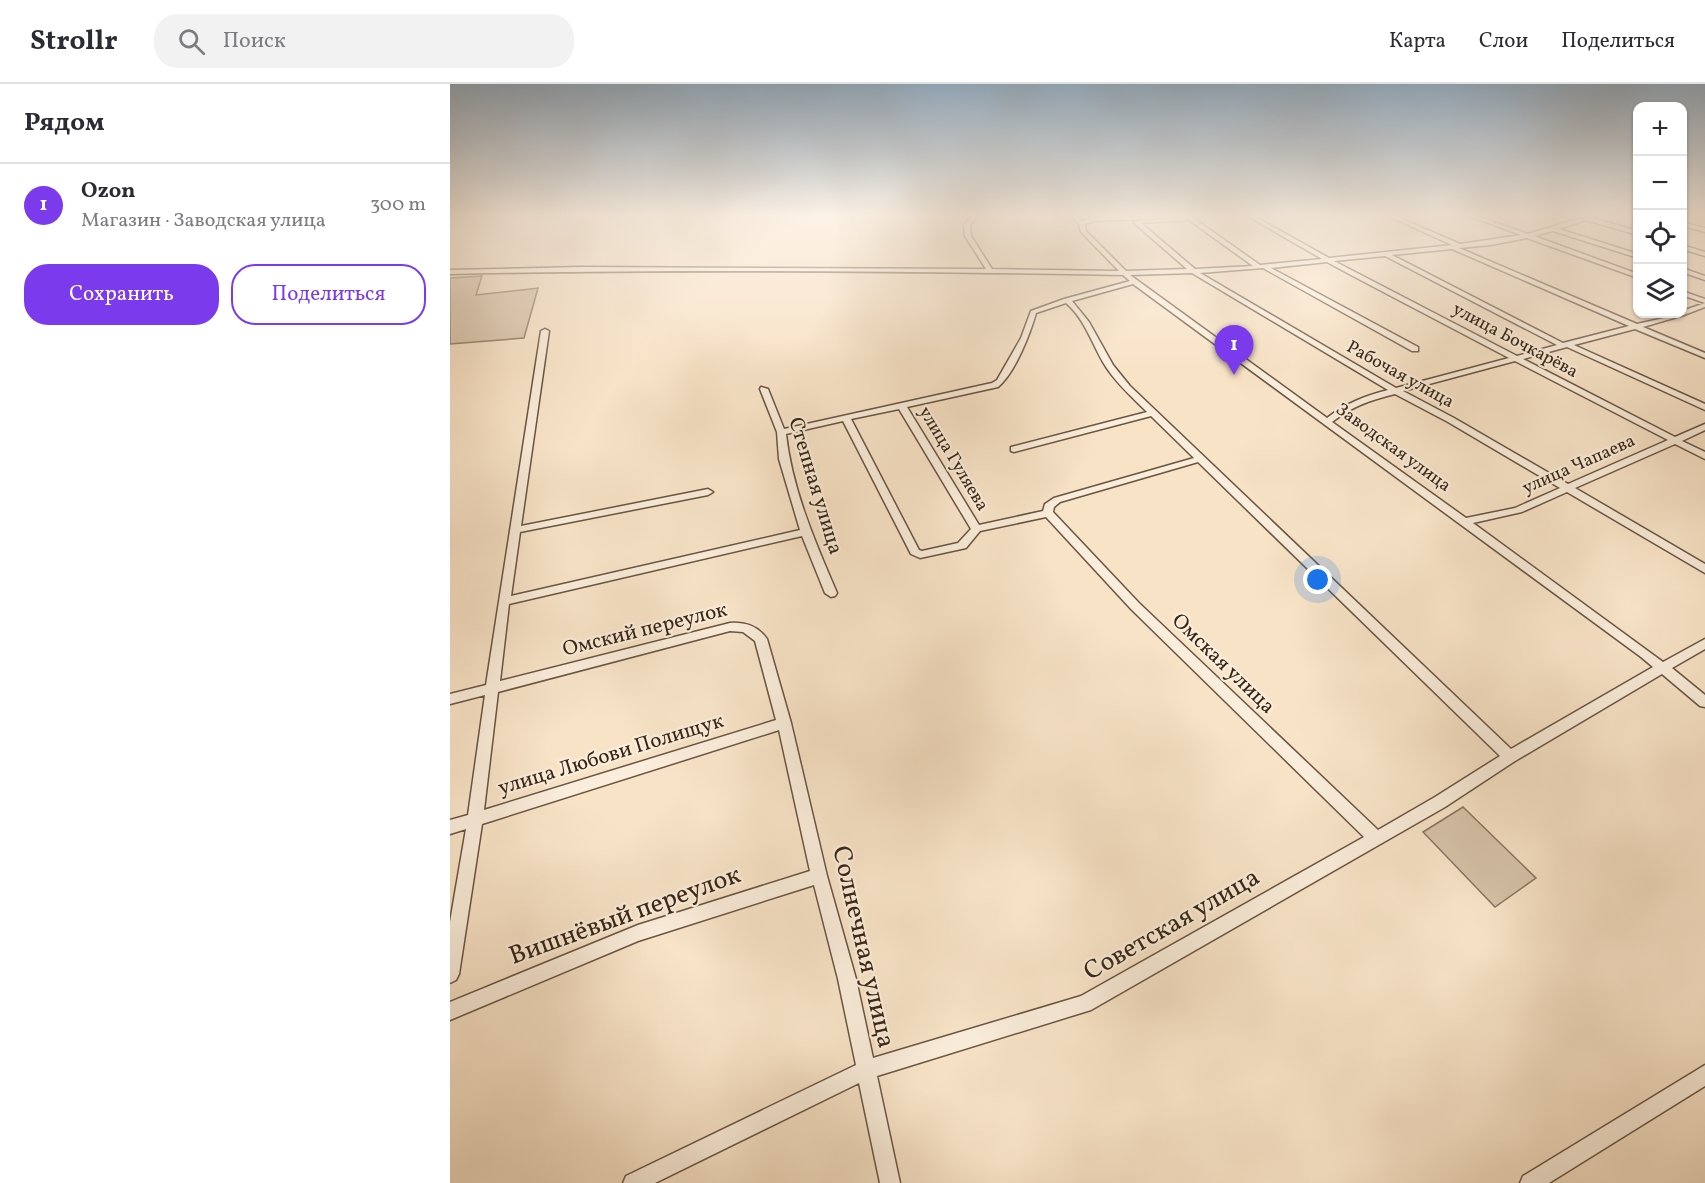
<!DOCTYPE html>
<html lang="ru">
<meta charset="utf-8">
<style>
body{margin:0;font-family:Vollkorn,serif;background:#f2f2f3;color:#2b2b33}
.controls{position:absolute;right:18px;top:18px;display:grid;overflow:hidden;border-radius:12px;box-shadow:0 2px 4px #0004}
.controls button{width:54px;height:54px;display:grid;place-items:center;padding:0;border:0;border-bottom:2px solid #e1e1e2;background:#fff;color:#2b2b33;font:30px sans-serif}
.you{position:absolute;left:868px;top:496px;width:21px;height:21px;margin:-15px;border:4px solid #fff;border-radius:50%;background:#1a73e8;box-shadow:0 0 0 9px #1a73e833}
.badge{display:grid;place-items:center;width:39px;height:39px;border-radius:50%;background:#7c3aed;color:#fff;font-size:20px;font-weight:700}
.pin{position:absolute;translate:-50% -50px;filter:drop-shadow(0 2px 3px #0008)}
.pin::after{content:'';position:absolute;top:32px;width:21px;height:18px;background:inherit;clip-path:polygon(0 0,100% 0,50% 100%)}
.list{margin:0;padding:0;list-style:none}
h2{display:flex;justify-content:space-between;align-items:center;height:78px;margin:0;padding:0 24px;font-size:26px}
h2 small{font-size:20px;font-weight:400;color:#7c7c81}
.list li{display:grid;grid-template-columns:39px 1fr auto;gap:18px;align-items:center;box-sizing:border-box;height:84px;padding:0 24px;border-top:2px solid #e1e1e2}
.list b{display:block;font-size:22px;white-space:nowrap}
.list p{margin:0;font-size:20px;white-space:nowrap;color:#7c7c81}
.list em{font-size:20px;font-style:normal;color:#7c7c81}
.actions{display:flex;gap:12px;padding:18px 24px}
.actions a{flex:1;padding:14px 0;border:2px solid #7c3aed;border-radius:24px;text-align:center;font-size:21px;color:#7c3aed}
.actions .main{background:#7c3aed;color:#fff}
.icon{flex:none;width:33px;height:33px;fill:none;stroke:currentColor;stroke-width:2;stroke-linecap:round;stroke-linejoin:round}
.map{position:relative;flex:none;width:1255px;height:1099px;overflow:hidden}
header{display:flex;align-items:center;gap:36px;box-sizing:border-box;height:84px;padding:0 30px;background:#fff;border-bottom:2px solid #e1e1e2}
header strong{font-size:28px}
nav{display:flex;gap:33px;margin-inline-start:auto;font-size:21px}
.search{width:420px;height:54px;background:#f2f2f3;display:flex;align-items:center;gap:15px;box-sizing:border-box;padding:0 21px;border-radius:24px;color:#7c7c81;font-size:22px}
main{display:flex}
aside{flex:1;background:#fff}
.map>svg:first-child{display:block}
.green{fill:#d7c3a9;stroke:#88745f;stroke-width:1.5}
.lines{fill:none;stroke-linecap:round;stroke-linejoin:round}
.minor-casing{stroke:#685542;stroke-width:3}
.minor{fill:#faeddb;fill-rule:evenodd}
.labels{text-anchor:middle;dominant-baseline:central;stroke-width:4.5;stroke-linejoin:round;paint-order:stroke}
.far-street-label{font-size:18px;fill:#382615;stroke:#faeddb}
.street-label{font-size:21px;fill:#382615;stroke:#faeddb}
.near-street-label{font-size:26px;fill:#382615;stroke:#faeddb}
</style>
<header>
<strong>Strollr</strong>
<div class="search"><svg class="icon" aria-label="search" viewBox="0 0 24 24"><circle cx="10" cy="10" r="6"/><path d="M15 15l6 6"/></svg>Поиск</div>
<nav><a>Карта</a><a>Слои</a><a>Поделиться</a></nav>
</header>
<main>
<aside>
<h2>Рядом<small></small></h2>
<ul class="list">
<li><span class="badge">1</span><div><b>Ozon</b><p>Магазин · Заводская улица</p></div><em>300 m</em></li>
</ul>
<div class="actions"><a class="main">Сохранить</a><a>Поделиться</a></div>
</aside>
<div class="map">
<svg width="1255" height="1099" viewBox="0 0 1255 1099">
<rect width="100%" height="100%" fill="#f8e3c7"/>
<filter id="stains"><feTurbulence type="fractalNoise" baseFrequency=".00333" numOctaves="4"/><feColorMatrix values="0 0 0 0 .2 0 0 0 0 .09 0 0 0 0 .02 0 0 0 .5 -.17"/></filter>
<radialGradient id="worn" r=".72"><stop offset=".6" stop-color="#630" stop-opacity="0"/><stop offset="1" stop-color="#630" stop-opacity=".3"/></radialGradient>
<g class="green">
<polygon points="32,192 26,211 88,204 74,254 0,260 0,194"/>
<polygon points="1013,723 1086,794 1045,823 973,748"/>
</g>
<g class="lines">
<g class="minor-casing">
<g id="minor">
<path d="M523 131H529L520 141 521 152 542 185 669 187 631 148 629 140 619 131H625L633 137 644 133 697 132 695 135 645 137 635 140 636 147 676 187 737 185 683 138 735 133 733 131H739L810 181 872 175 796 131H802L879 174 1002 161 936 131H943L1010 160 1071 151 1017 131H1024L1078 150 1141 131H1149L1142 134 1188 147V151L1136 136 1109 145 1188 170V174L1103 147 1084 152 1188 190V194L1077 154 1041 161 1009 164 1187 240 1232 230V227L1255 219 1232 211V207L1255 215V223L1234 231 1193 243 1255 269V274L1185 245 1124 261 1255 320V326L1117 263 1073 275 1225 353 1255 340V346L1232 357 1255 368V375L1225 360 1125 404 1255 480V489L1117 408 1072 428 1023 439 1213 578 1255 555V565L1222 584 1255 611V623L1250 622 1212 590 1065 677 995 723 641 926 427 992 450 1099H430L409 999 205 1099H173L176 1092 406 981 388 895 364 801 188 857 0 936V918L188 841 360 787 329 646 32 740 9 890 6 896 0 899V838L16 745 0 750V736L18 731 35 611 0 620V610L36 601 91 247 95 245 99 247 71 442 258 405 263 408 258 411 70 448 61 512 350 446 329 375 327 348 310 305 311 303 318 305 334 345 542 299 547 296 571 254 581 227 614 215 680 197 673 191C449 187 224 185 0 190V186L131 183 536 185 515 152 514 141ZM739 136 803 182 745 185 691 139ZM1002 165 1179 242 1113 259 942 171ZM935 172 1107 261 1067 272 884 177ZM877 178 901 191 1059 274 946 304 750 189 813 184 962 267H968V263L821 184ZM742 189 938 306C915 312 896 319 877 334L680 191ZM683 200 1191 573 1203 583 1061 665 680 302 663 281 639 238 622 217ZM616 219C636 236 642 261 656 283 667 300 683 314 697 328L561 363V367L564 368 701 332 744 374 604 414 595 420 593 427 529 441 457 323 548 303C565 289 580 250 586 229ZM1065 277 1218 356 1118 400 1004 334 953 307ZM945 310 998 338 1110 404 1065 424 1016 434 882 338C902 322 921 316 945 310ZM449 325 521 445 508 459 472 467 469 466 401 335ZM393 337 461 470 470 474 516 464 530 447 596 433 681 525 914 753 631 912 423 974 406 895 377 792 341 639 317 555C308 542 295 538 280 539L50 597 59 520 352 452 375 509 381 513 385 512 387 509C365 458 342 405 336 350ZM748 378 1050 672 985 713 928 746 689 519 603 428 604 423 610 418ZM280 547 293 548 305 557 326 636 34 726 48 608Z"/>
<polygon points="1232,138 1255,144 1255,148 1232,142"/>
<polygon points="1232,161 1255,168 1255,172 1232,165"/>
<polygon points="1232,184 1255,192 1255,196 1232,188"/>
<polygon points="1255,981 1255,1002 1099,1099 1070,1099 1073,1092"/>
</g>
</g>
<use href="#minor" class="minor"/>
</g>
<linearGradient id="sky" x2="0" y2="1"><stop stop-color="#94adc2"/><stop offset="0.46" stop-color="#fcf2e6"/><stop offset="1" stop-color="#fcf2e6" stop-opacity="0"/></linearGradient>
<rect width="1255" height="285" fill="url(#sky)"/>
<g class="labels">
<g class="far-street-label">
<text transform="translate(1065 257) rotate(28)">улица Бочкарёва</text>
<text transform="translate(950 291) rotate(29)">Рабочая улица</text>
<text transform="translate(943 364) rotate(36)">Заводская улица</text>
<text transform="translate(503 375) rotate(59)">улица Гуляева</text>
<text transform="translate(1129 381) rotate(-24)">улица Чапаева</text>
</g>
<g class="street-label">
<text transform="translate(365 402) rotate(73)">Степная улица</text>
<text transform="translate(195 546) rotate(-14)">Омский переулок</text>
<text transform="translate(773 580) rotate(44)">Омская улица</text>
<text transform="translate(161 671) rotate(-17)">улица Любови Полищук</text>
</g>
<g class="near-street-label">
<text transform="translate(175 832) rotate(-20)">Вишнёвый переулок</text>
<text transform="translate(722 841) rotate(-30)">Советская улица</text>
<text transform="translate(413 863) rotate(77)">Солнечная улица</text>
</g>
</g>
<rect width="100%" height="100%" filter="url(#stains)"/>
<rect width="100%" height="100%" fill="url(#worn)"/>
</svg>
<div class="controls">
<button>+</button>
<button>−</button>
<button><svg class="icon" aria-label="locate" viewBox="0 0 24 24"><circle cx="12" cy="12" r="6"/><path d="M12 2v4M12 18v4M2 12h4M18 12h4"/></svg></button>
<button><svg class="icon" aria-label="layers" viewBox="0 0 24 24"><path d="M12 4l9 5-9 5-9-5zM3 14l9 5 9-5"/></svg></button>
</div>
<div class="you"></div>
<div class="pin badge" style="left:784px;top:291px">1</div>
</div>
</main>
